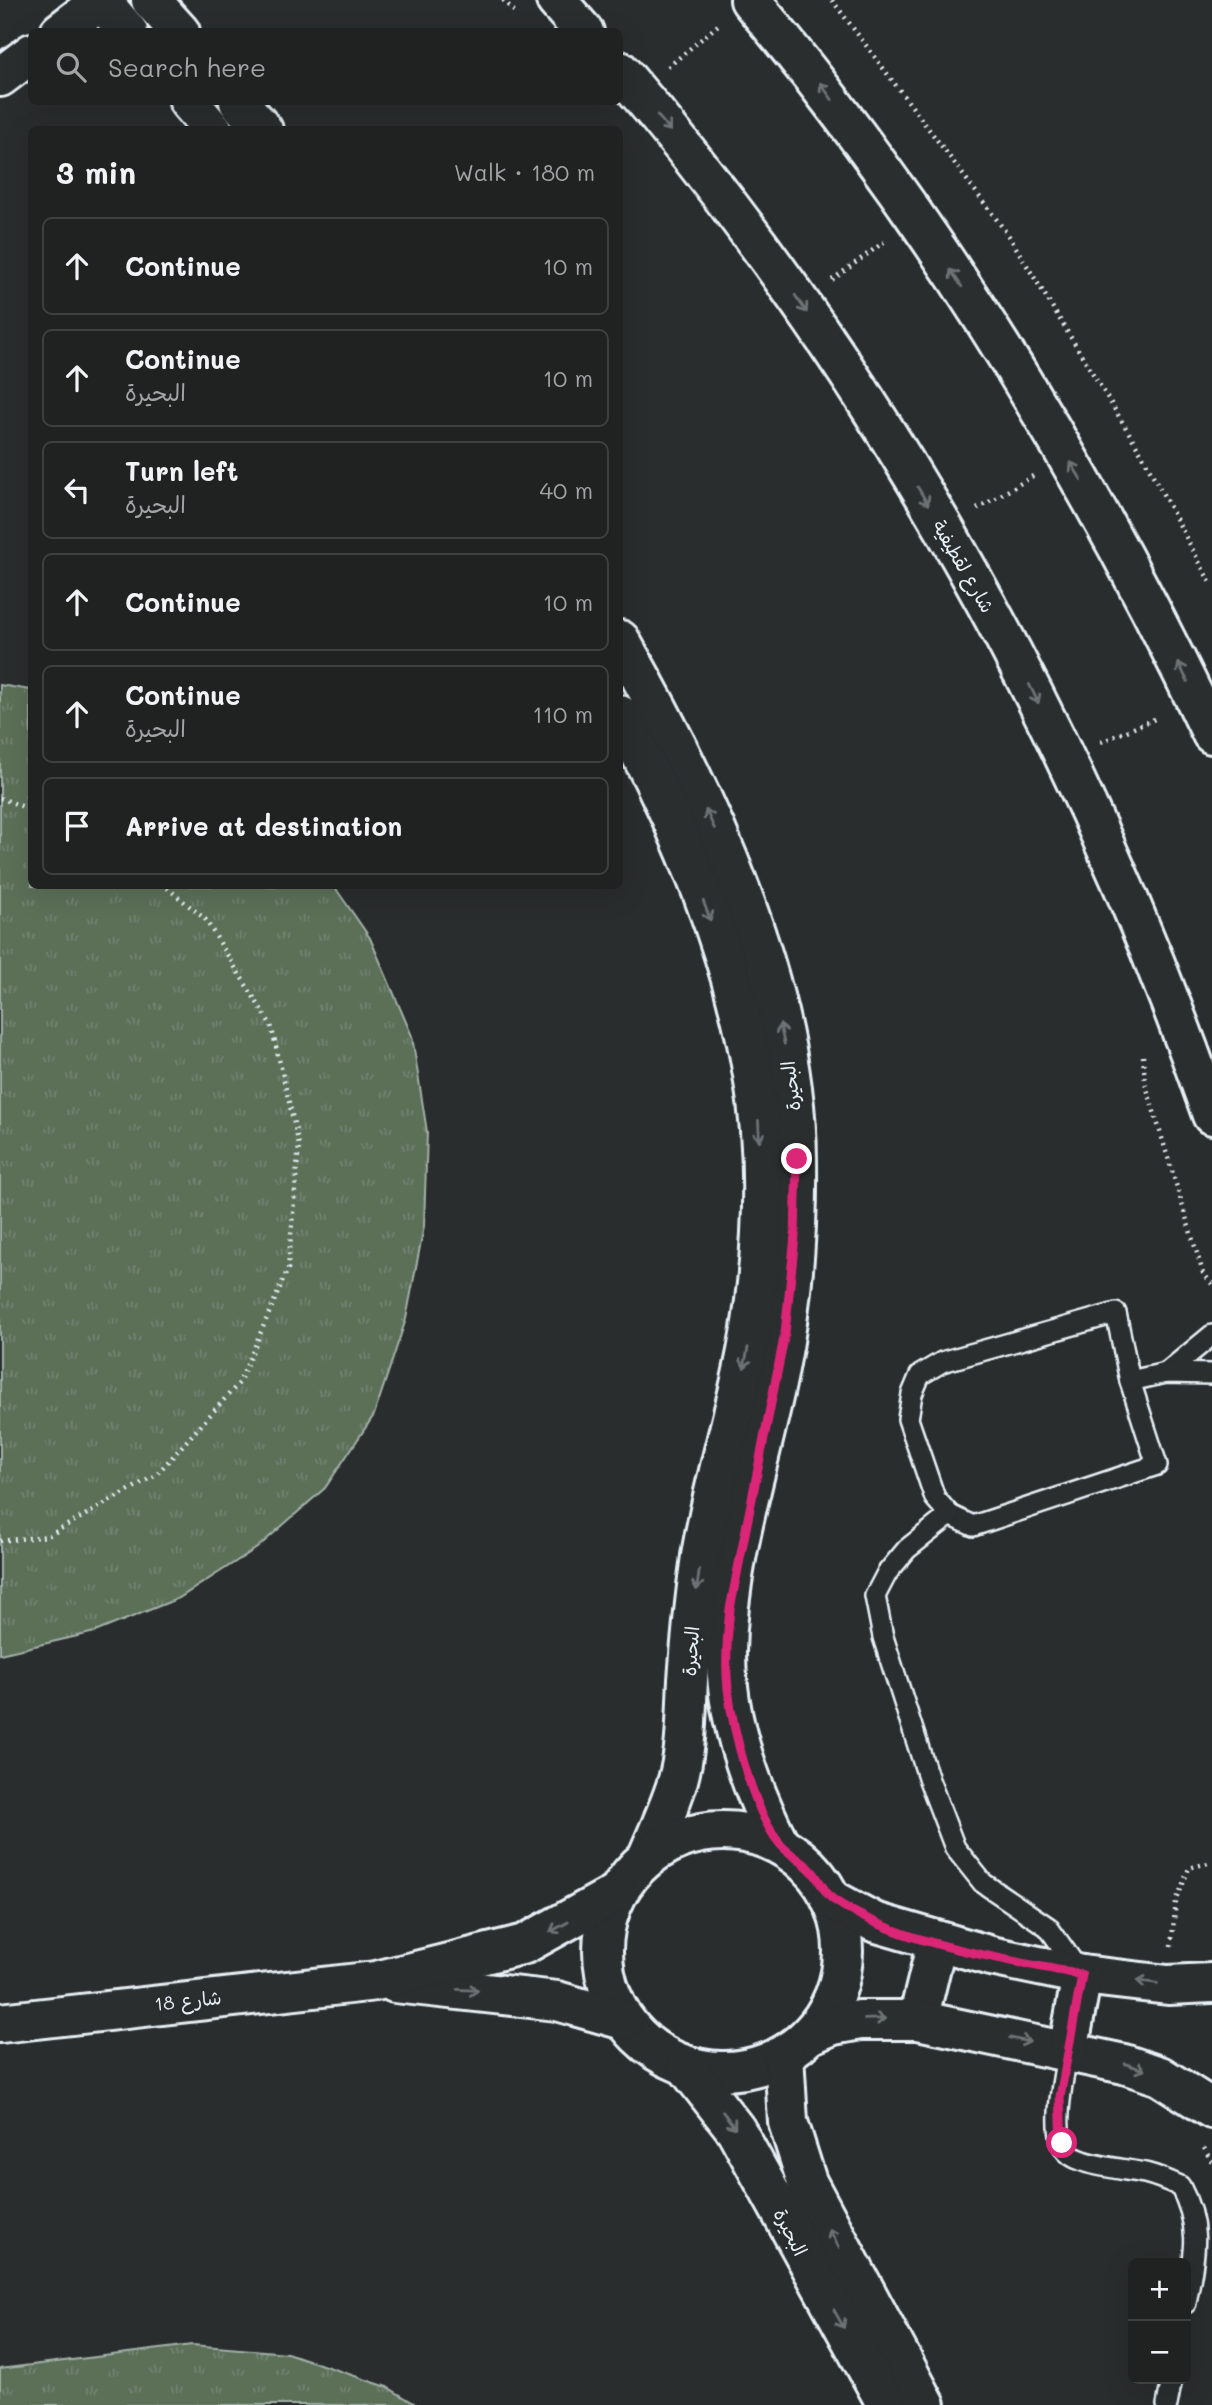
<!DOCTYPE html>
<meta charset="utf-8">
<style>
body{margin:0;font-family:Mali,"Playpen Sans Arabic",sans-serif;background:#282a2a;color:#f1f3f6}
.controls{position:absolute;right:21px;bottom:21px;display:grid;overflow:hidden;border-radius:10px;box-shadow:0 7px 28px #0002}
.controls button{width:63px;height:63px;display:grid;place-items:center;padding:0;border:0;border-bottom:2px solid #3d3f40;background:#202222;color:#f1f3f6;font:35px sans-serif}
.stop{position:absolute;width:21px;height:21px;margin:-16px;border:5px solid #db2777;border-radius:50%;background:#fff}
.stop.end{background:#db2777;border-color:#fff;box-shadow:0 2px 7px #0008}
.list{margin:0;padding:0;list-style:none}
h2{display:flex;justify-content:space-between;align-items:center;height:91px;margin:0;padding:0 28px;font-size:30px}
h2 small{font-size:23px;font-weight:400;color:#a2a4a5}
.list li{display:grid;grid-template-columns:46px 1fr auto;gap:21px;align-items:center;box-sizing:border-box;height:98px;margin:0 14px 14px;padding:0 14px;border:2px solid #3d3f40;border-radius:10px}
.list b{display:block;font-size:26px;white-space:nowrap}
.list p{margin:0;font-size:23px;white-space:nowrap;color:#a2a4a5}
.list em{font-size:23px;font-style:normal;color:#a2a4a5}
.icon{flex:none;width:38px;height:38px;fill:none;stroke:currentColor;stroke-width:2;stroke-linecap:round;stroke-linejoin:round}
.map{position:relative;flex:none;width:1212px;height:2405px;overflow:hidden}
.search{position:absolute;background:#202222;box-shadow:0 7px 28px #0002;left:28px;top:28px;width:595px;height:77px;display:flex;align-items:center;gap:18px;box-sizing:border-box;padding:0 24px;border-radius:10px;color:#a2a4a5;font-size:26px}
.panel{position:absolute;background:#202222;box-shadow:0 7px 28px #0002;left:28px;top:126px;width:595px;height:763px;border-radius:10px}
.map>svg:first-child{display:block}
.park{fill:url(#park-tufts);stroke:#a2b0a8;stroke-width:2}
.lines{fill:none;stroke-linecap:round;stroke-linejoin:round}
.lane-casing{stroke:#e8f1f8;stroke-width:24}
.street-casing{stroke:#e8f1f8;stroke-width:44}
.secondary-casing{stroke:#e8f1f8;stroke-width:44}
.path{stroke:#e8f1f8;stroke-width:4.5;stroke-dasharray:2 5;stroke-linecap:butt}
.lane{stroke:#2a2d2e;stroke-width:19}
.street{stroke:#2a2d2e;stroke-width:38}
.secondary{stroke:#2a2d2e;stroke-width:38}
.oneway{stroke:#6c7275}
.route{stroke:#db2777;stroke-width:9}
.labels{text-anchor:middle;dominant-baseline:central;stroke-width:5;stroke-linejoin:round;paint-order:stroke}
.street-label{font-size:19px;fill:#e8f1f8;stroke:#2a2d2e}
</style>
<div class="map">
<svg width="1212" height="2405" viewBox="0 0 1212 2405">
<defs>
<pattern id="park-tufts" width="24" height="20" patternUnits="userSpaceOnUse" patternTransform="scale(1.75)"><rect width="24" height="20" fill="#5b6f59"/><path d="M3 7l-1-3M5 7V3M7 7l1-3M15 17l-1-3M17 17v-4M19 17l1-3" fill="none" stroke="#738472"/></pattern>
</defs>
<rect width="100%" height="100%" fill="#2a2d2e"/>
<filter id="ink" filterUnits="userSpaceOnUse"><feTurbulence type="fractalNoise" baseFrequency=".0143" numOctaves="2"/><feDisplacementMap in="SourceGraphic" scale="14" xChannelSelector="R" yChannelSelector="G"/><feConvolveMatrix kernelMatrix="1 2 1 2 8 2 1 2 1" color-interpolation-filters="sRGB"/></filter>
<g filter="url(#ink)">
<g class="park">
<polygon points="0,685 31,690 32,886 334,886 370,938 412,1036 427,1132 424,1226 406,1319 374,1415 325,1488 257,1548 179,1598 95,1632 0,1654"/>
<polygon points="192,2345 287,2353 387,2387 417,2405 0,2405 0,2369"/>
</g>
<g class="lines">
<g class="lane-casing">
<g id="lane">
<polygon points="1116,1313 1130,1381 1157,1465 973,1526 950,1515 935,1498 908,1419 912,1394 920,1375 942,1362"/>
<polyline points="1166,1373 1212,1335"/>
<polyline points="1130,1381 1166,1373 1212,1374"/>
<polyline points="950,1515 907,1549 887,1573 875,1596 883,1637 929,1780 955,1848 983,1883 1048,1927 1080,1972"/>
<path d="M1068 2051C1064 2073 1050 2135 1067 2152 1080 2166 1125 2169 1145 2173 1157 2176 1169 2181 1180 2186 1203 2229 1194 2257 1186 2303"/>
<polyline points="1167,2405 1172,2379"/>
</g>
</g>
<g class="street-casing">
<g id="street">
<polyline points="101,0 128,32"/>
<polyline points="151,0 180,32"/>
<polyline points="60,32 102,0"/>
<polyline points="0,77 32,53"/>
<polyline points="189,102 213,130"/>
<polyline points="239,102 263,130"/>
<path d="M620 640C706 791 796 983 797 1160 798 1230 792 1305 778 1374 760 1465 727 1559 726 1653 726 1720 750 1786 780 1845"/>
<path d="M620 715C679 822 733 954 753 1075 766 1149 764 1227 755 1301 745 1387 715 1470 701 1556 695 1598 691 1638 688 1680 686 1713 687 1748 678 1780 670 1807 658 1832 647 1858"/>
<circle cx="723" cy="1951" r="120"/>
<polyline points="831,1899 874,1922 991,1956 1082,1975 1168,1985 1212,1983"/>
<polyline points="395,1983 557,2001 624,2020"/>
<polyline points="918,2020 937,1942"/>
<polyline points="0,2023 376,1981 525,1944 617,1893"/>
<polyline points="809,2035 833,2025 860,2020 918,2020 1124,2064 1160,2076 1212,2109"/>
<polyline points="1068,2051 1082,1975"/>
<polyline points="784,2055 788,2122 807,2182 926,2405"/>
<polyline points="686,2066 736,2130 887,2405"/>
</g>
</g>
<g class="secondary-casing">
<g id="secondary">
<polyline points="556,0 584,32"/>
<path d="M750 0C936 222 1088 472 1212 734"/>
<path d="M620 71C883 376 1079 735 1212 1115"/>
</g>
</g>
<g class="path">
<polyline points="503,0 517,14"/>
<polyline points="832,0 1009,236 1140,451 1212,586"/>
<polyline points="668,67 718,25"/>
<polyline points="832,280 884,242"/>
<polyline points="977,509 1033,476"/>
<polyline points="1101,742 1157,718"/>
<polyline points="0,798 32,810"/>
<polyline points="1143,1056 1145,1082 1203,1273 1212,1284"/>
<polyline points="0,1541 48,1536 156,1475 239,1383 288,1269 299,1145 271,1025 205,919 165,886"/>
<polyline points="1171,1946 1176,1902 1189,1868 1212,1862"/>
<polyline points="1204,2148 1212,2162"/>
</g>
<use href="#lane" class="lane"/>
<use href="#street" class="street"/>
<use href="#secondary" class="secondary"/>
</g>
<defs><path id="oneway-shaft" d="M-6 0H5M1.5-3L5.5 0L1.5 3" fill="none" stroke-width="1.6" stroke-linecap="round" stroke-linejoin="round" transform="scale(1.75)"/></defs>
<g class="oneway">
<use href="#oneway-shaft" transform="translate(826 91) rotate(-126)"/>
<use href="#oneway-shaft" transform="translate(664 123) rotate(49)"/>
<use href="#oneway-shaft" transform="translate(956 278) rotate(-124)"/>
<use href="#oneway-shaft" transform="translate(801 304) rotate(56)"/>
<use href="#oneway-shaft" transform="translate(1076 471) rotate(-121)"/>
<use href="#oneway-shaft" transform="translate(923 496) rotate(59)"/>
<use href="#oneway-shaft" transform="translate(1183 672) rotate(-116)"/>
<use href="#oneway-shaft" transform="translate(1034 694) rotate(64)"/>
<use href="#oneway-shaft" transform="translate(710 819) rotate(-115)"/>
<use href="#oneway-shaft" transform="translate(707 911) rotate(69)"/>
<use href="#oneway-shaft" transform="translate(782 1034) rotate(-103)"/>
<use href="#oneway-shaft" transform="translate(759 1131) rotate(87)"/>
<use href="#oneway-shaft" transform="translate(746 1358) rotate(101)"/>
<use href="#oneway-shaft" transform="translate(698 1580) rotate(98)"/>
<use href="#oneway-shaft" transform="translate(559 1927) rotate(151)"/>
<use href="#oneway-shaft" transform="translate(1147 1982) rotate(-173)"/>
<use href="#oneway-shaft" transform="translate(468 1990) rotate(3)"/>
<use href="#oneway-shaft" transform="translate(875 2019) rotate(-2)"/>
<use href="#oneway-shaft" transform="translate(1020 2040) rotate(12)"/>
<use href="#oneway-shaft" transform="translate(1135 2067) rotate(19)"/>
<use href="#oneway-shaft" transform="translate(729 2120) rotate(52)"/>
<use href="#oneway-shaft" transform="translate(834 2238) rotate(-117)"/>
<use href="#oneway-shaft" transform="translate(839 2319) rotate(61)"/>
</g>
</g>
<g class="lines" filter="url(#ink)">
<path class="route" d="M797 1159 795 1236 785 1333 730 1609C727 1636 725 1662 728 1689 733 1731 753 1811 780 1844 788 1854 803 1861 812 1871 820 1880 825 1894 834 1900 902 1946 1003 1958 1082 1975L1060 2097 1062 2143"/>
</g>
<g class="labels">
<g class="street-label">
<text transform="translate(964 566) rotate(60)">شارع لقطيفية</text>
<text transform="translate(790 1086) rotate(-97)">البحيرة</text>
<text transform="translate(690 1651) rotate(-86)">البحيرة</text>
<text transform="translate(188 2000) rotate(-6)">شارع 18</text>
<text transform="translate(791 2232) rotate(63)">البحيرة</text>
</g>
</g>
</svg>
<div class="controls">
<button>+</button>
<button>−</button>
</div>
<div class="stop" style="left:1062px;top:2143px"></div>
<div class="stop end" style="left:797px;top:1159px"></div>
<div class="search"><svg class="icon" aria-label="search" viewBox="0 0 24 24"><circle cx="10" cy="10" r="6"/><path d="M15 15l6 6"/></svg>Search here</div>
<section class="panel">
<h2>3 min<small>Walk · 180 m</small></h2>
<ul class="list">
<li><svg class="icon" aria-label="ahead" viewBox="0 0 24 24"><path d="M12 20V5M6 11l6-6 6 6"/></svg><div><b>Continue</b></div><em>10 m</em></li>
<li><svg class="icon" aria-label="ahead" viewBox="0 0 24 24"><path d="M12 20V5M6 11l6-6 6 6"/></svg><div><b>Continue</b><p>البحيرة</p></div><em>10 m</em></li>
<li><svg class="icon" aria-label="left" viewBox="0 0 24 24"><path d="M17 20v-9H6M10 6l-5 5 5 5"/></svg><div><b>Turn left</b><p>البحيرة</p></div><em>40 m</em></li>
<li><svg class="icon" aria-label="ahead" viewBox="0 0 24 24"><path d="M12 20V5M6 11l6-6 6 6"/></svg><div><b>Continue</b></div><em>10 m</em></li>
<li><svg class="icon" aria-label="ahead" viewBox="0 0 24 24"><path d="M12 20V5M6 11l6-6 6 6"/></svg><div><b>Continue</b><p>البحيرة</p></div><em>110 m</em></li>
<li><svg class="icon" aria-label="arrive" viewBox="0 0 24 24"><path d="M6 21V4h12l-3 4 3 4H6"/></svg><div><b>Arrive at destination</b></div></li>
</ul>
</section>
</div>
